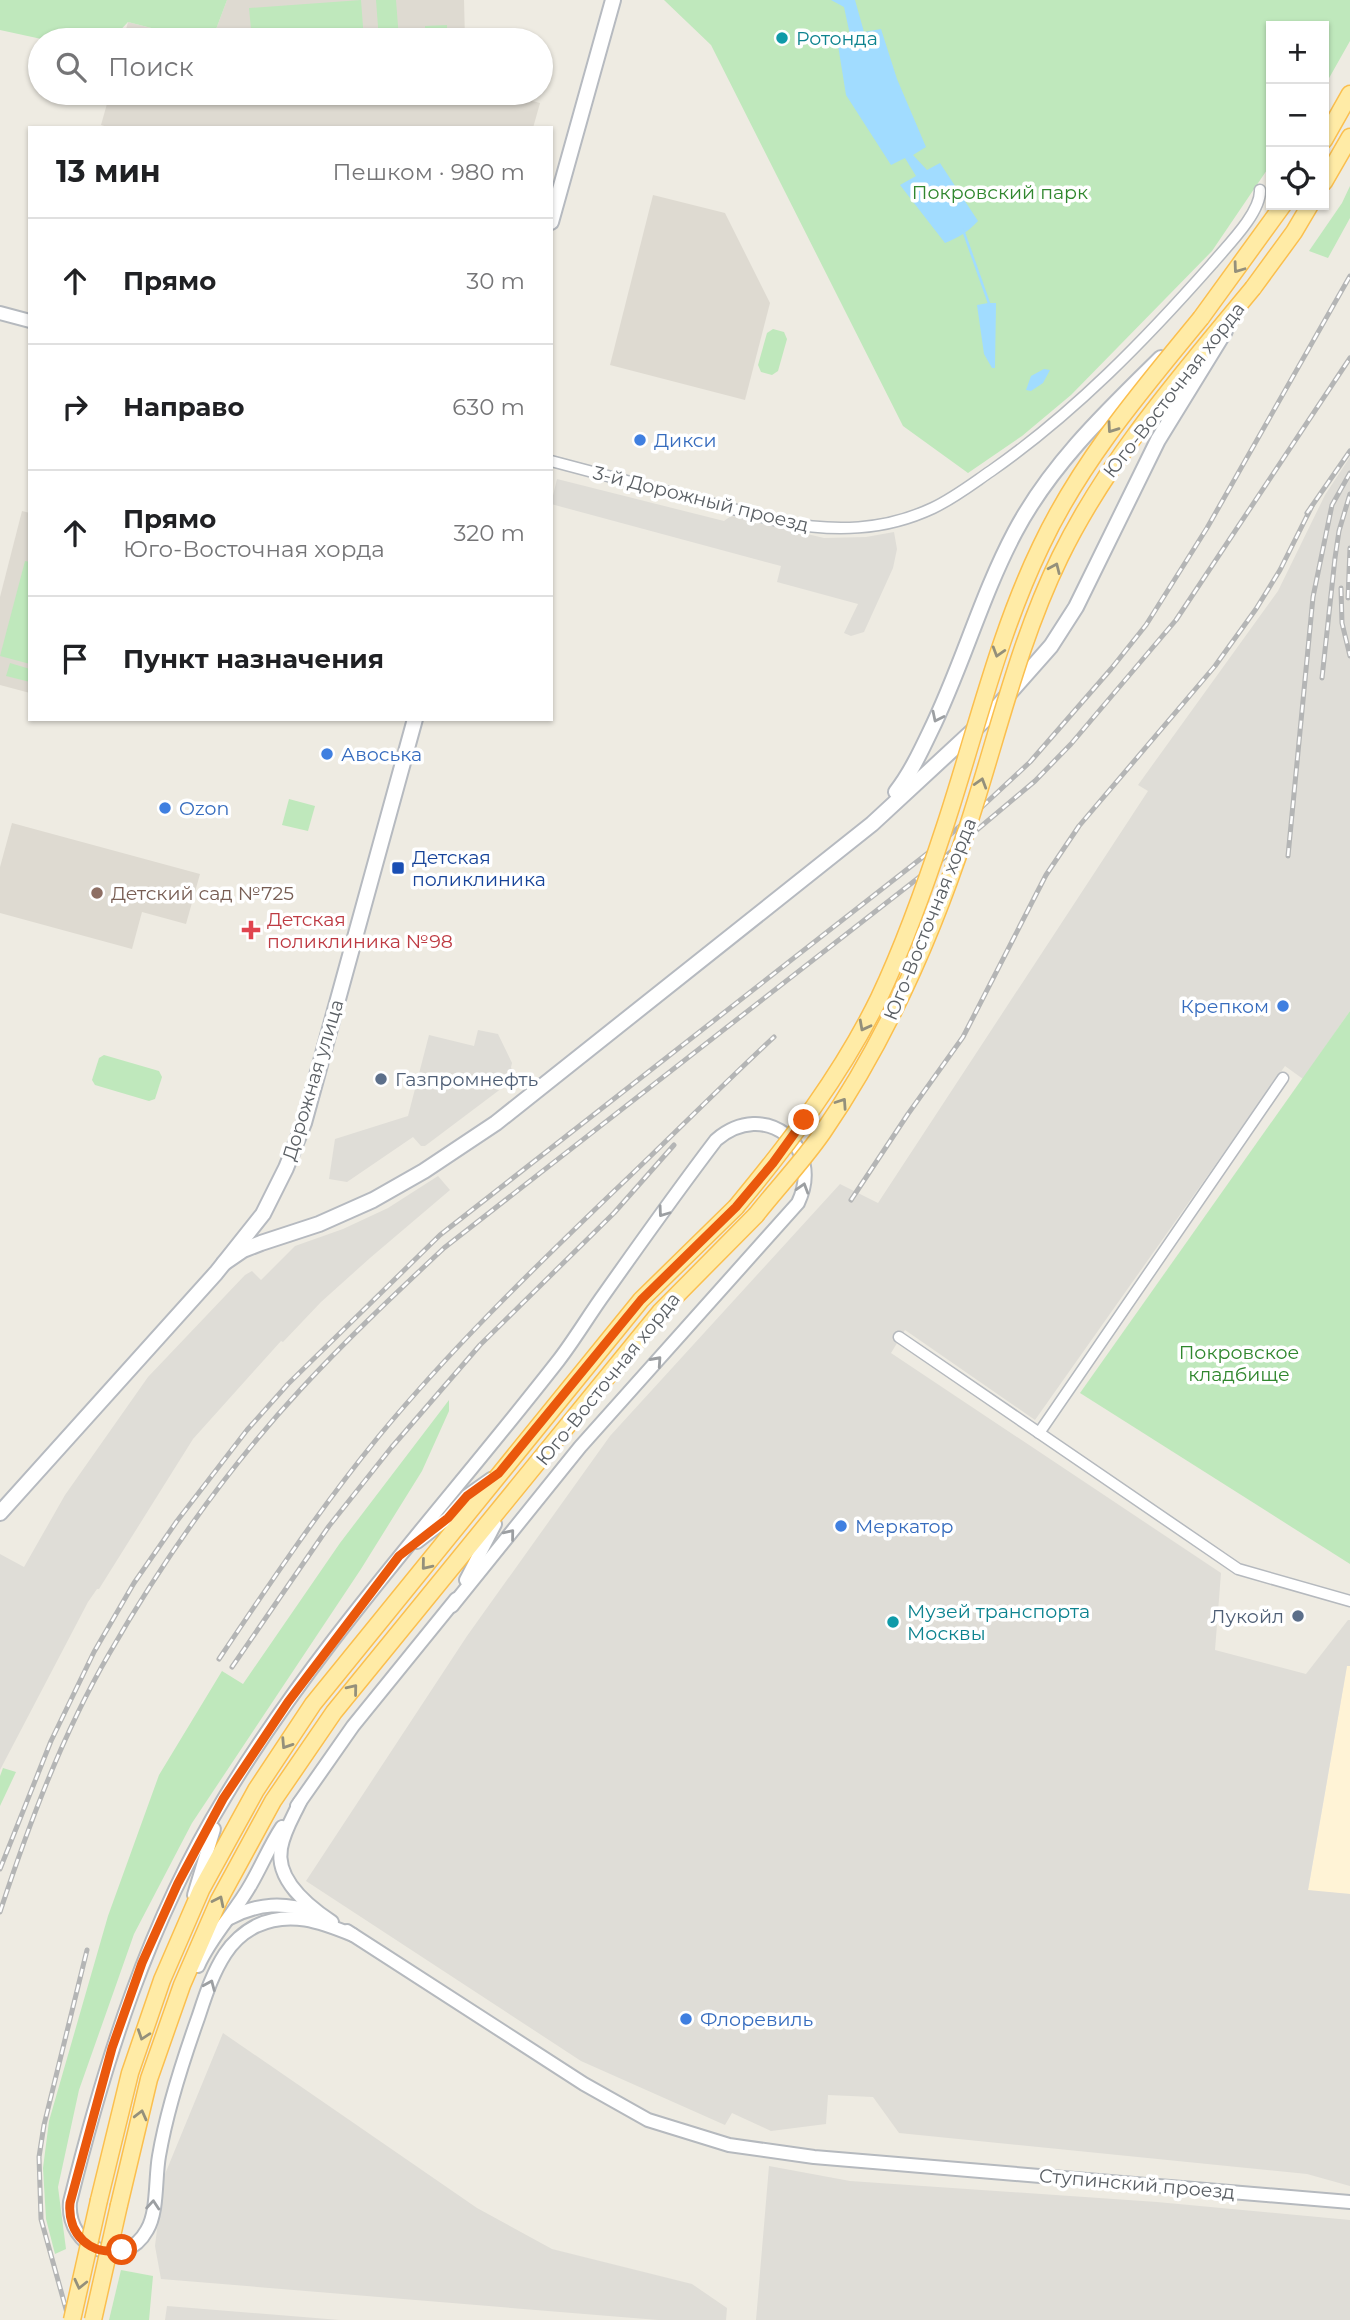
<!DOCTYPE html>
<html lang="ru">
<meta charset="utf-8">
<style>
body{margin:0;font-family:Montserrat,sans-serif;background:#f2f2f2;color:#202124}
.controls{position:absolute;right:21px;top:21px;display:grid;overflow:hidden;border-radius:0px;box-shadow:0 2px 5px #0004}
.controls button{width:63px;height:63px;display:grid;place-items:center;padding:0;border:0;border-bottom:2px solid #e0e0e0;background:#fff;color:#202124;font:35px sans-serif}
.stop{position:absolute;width:21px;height:21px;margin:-16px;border:5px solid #ea580c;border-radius:50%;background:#fff}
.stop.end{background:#ea580c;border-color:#fff;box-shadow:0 2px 7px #0008}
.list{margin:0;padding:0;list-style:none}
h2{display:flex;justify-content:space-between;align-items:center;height:91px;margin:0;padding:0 28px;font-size:30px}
h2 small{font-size:23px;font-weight:400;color:#757577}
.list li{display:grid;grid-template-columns:46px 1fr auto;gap:21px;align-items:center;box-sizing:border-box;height:126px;padding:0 28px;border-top:2px solid #e0e0e0}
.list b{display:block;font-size:26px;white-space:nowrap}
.list p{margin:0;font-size:23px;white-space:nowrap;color:#757577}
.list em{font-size:23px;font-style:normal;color:#757577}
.icon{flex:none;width:38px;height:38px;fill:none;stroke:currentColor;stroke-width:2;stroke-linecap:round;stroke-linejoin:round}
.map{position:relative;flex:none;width:1350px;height:2320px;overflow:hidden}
.search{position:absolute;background:#fff;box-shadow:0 2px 5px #0004;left:28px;top:28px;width:525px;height:77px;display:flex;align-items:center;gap:18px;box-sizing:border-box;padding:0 24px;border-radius:38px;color:#757577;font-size:26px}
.panel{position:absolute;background:#fff;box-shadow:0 2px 5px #0004;left:28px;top:126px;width:525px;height:595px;border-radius:0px}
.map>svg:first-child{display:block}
.commercial{fill:#fff3d6}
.industrial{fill:#dfddd7}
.education{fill:#dedad1}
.green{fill:#bfe8bc}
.water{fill:#a1dcff}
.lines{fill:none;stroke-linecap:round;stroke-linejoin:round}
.stream{stroke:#a1dcff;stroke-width:2.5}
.minor-casing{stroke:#b5b9be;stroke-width:13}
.tertiary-casing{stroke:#b5b9be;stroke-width:16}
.secondary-casing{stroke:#b6bac0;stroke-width:18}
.primary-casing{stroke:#fbbf4e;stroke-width:19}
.minor{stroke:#fff;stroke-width:10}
.tertiary{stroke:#fff;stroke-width:12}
.secondary{stroke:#fff;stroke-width:14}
.primary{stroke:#ffeba6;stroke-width:16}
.rail-casing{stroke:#b4b5b5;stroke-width:5}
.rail{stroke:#fff;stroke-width:2.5;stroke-dasharray:8;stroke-linecap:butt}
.primary-bridge-casing{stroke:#fbbf4e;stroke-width:19;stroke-linecap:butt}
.primary-bridge{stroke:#ffeba6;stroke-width:16}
.oneway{stroke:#94907b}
.oneway2{stroke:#9c9fa2}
.route{stroke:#ea580c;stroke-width:9}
.culture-dot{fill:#0f9aa8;stroke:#fff;stroke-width:2.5}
.shop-dot{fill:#3f7fe0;stroke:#fff;stroke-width:2.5}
.transit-dot{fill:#1a4fb4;stroke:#fff;stroke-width:2.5}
.education-dot{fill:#8d6e63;stroke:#fff;stroke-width:2.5}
.health-dot{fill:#e0444e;stroke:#fff;stroke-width:2.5}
.service-dot{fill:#5c6f8a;stroke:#fff;stroke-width:2.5}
.labels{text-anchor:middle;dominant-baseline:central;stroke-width:7;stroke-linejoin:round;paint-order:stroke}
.culture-label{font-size:19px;fill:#0d838f;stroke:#fff;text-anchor:start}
.park-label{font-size:19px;fill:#30872e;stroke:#fff}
.street-label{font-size:19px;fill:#5a5f64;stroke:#fff}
.shop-label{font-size:19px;fill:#366cbe;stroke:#fff;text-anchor:start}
.transit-label{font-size:19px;fill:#164399;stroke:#fff;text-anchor:start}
.education-label{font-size:19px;fill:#785e54;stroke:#fff;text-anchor:start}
.health-label{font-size:19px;fill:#be3a42;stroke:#fff;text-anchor:start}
.service-label{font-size:19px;fill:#4e5e75;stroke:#fff;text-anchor:start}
</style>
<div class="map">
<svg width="1350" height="2320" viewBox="0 0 1350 2320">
<rect width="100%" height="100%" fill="#eeebe2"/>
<polygon class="commercial" points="1347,1666 1350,1666 1350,1894 1308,1891"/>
<g class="industrial">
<polygon points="1350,457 1350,1011 1303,1079 1285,1066 1035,1420 905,1330 891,1353 1221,1573 1215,1650 1306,1674 1348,1620 1350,1620 1350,1666 1347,1666 1308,1890 1350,1894 1350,2186 1307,2174 899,2133 873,2097 828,2095 826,2124 771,2131 732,2113 725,2125 581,2061 306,1881 467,1636 610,1436 840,1184 878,1203 1148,791 1138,785 1278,591 1325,495"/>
<polygon points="557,479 724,521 731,516 824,538 866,537 894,532 897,549 893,568 864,632 851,636 844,633 858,604 777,582 781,566 551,504"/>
<polygon points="478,1030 498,1034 512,1063 511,1067 514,1079 425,1146 421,1146 413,1137 347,1182 329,1179 335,1139 408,1116 429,1035 474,1046"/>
<polygon points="438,1176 450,1190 370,1258 321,1302 283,1342 281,1341 193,1439 99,1589 97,1589 88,1602 0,1770 0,1554 24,1567 65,1495 148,1377 245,1275 252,1271 261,1280 295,1246 343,1229 388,1208"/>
<polygon points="223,2033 477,2208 552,2249 692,2284 727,2308 726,2320 658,2320 161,2279 155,2246 163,2179"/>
<polygon points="769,2166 850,2181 1157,2202 1350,2220 1350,2320 756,2320"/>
<polygon points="167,2306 340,2320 165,2320"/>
</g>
<g class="education">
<polygon points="227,0 464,0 465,40 212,40"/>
<polygon points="128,22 198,40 123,40"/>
<polygon points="110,93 501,93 540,103 533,128 111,128 101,125"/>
<polygon points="653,195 725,213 770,303 745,400 610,365"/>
<polygon points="22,511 30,513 30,693 0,685 0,597"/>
<polygon points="12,823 200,874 186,924 142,912 132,949 0,913 0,867"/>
</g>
<g class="green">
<polygon points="0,0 227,0 212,40 198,40 128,22 111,40 46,40 0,30"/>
<polygon points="361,0 364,40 252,40 249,8"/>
<polygon points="376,0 396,0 399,39 379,40"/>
<polygon points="664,0 1350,0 1350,41 1324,87 1324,26 1271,26 1271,164 1212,251 1071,395 1022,436 968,473 903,426 711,45"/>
<polygon points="447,25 447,37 426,37 425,26"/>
<polygon points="1350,186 1350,218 1328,258 1309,251 1342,203"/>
<polygon points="773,329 784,332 787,339 778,371 772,375 761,372 758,365 767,333"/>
<polygon points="25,561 30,562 30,664 0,656"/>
<polygon points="10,663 30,669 30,682 6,676"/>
<polygon points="289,799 315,806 308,831 282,825"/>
<polygon points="1350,1011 1350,1564 1080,1393"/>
<polygon points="104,1055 159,1071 162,1077 155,1099 149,1101 95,1085 92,1080 99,1058"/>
<polygon points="449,1400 449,1411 422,1471 361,1569 192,1823 134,1934 79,2090 58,2187 66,2249 55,2254 46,2219 43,2168 49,2121 108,1916 159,1775 222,1671 243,1684 340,1543"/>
<polygon points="3,1768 16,1772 0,1806 0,1776"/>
<polygon points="121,2270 153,2276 149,2320 109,2320"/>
</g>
<g class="water">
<path d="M831 0H855L864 32 881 29 897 79 926 147 913 155 927 170 940 163 978 221C969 231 958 238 945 243L900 185 916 176 905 158 891 165 846 95 837 39 850 35 844 7Z"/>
<polygon points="988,303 996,303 995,368 992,368 984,354 977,305"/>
<polygon points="1044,369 1050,370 1043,383 1031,391 1026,390 1031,376"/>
</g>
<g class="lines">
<polyline class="stream" points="963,230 990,306"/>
<g class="minor-casing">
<g id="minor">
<path d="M551 461 782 522C834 532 884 531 933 508 954 498 972 484 991 471 1074 413 1145 340 1212 264 1226 247 1261 213 1260 190"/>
<polyline points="899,1337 1238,1569 1350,1601"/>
<polyline points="1039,1433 1283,1078"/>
</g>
</g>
<g class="tertiary-casing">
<g id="tertiary">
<polyline points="0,313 30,321"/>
<polyline points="417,1542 448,1518 467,1496 491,1479"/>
<polyline points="466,1580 495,1524"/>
<path d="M300 1802C293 1817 284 1831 281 1848 275 1880 308 1906 332 1922"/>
<polyline points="297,1806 353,1726 456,1599"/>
<polyline points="194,1895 214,1829"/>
<path d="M230 1918C258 1903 284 1902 314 1912"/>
<polyline points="347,1931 584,2084 648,2120 729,2145 814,2157 1350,2202"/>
<path d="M353 1935C321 1922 290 1910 256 1926 244 1932 232 1943 225 1954 212 1974 205 1997 198 2018 182 2063 167 2109 159 2156 155 2178 158 2212 147 2230 124 2272 66 2249 70 2202 105 2061 148 1923 225 1797 320 1640 446 1505 558 1361 575 1339 589 1315 605 1293 641 1242 678 1190 716 1140 765 1098 825 1146 798 1203L580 1447 452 1606"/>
<path d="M198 1966C211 1936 235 1913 251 1884 262 1865 270 1845 282 1827"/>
</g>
</g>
<g class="secondary-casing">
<g id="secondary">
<polyline points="551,222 613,0"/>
<path d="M896 792C910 774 920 753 930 732 962 667 981 596 1015 532 1051 464 1107 411 1161 358"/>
<polyline points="224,1263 243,1250 261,1243 319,1224 373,1200 424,1171 496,1123 872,824 992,713 1051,646 1076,607 1158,440 1225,331"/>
<polyline points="0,1513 216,1273 263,1214 286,1168 304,1123 415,719"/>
</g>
</g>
<g class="primary-casing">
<g id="primary">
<polyline points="1324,140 1350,94"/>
<polyline points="1324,182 1350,137"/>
<polyline points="1253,288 1294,232 1310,205"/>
<polyline points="1201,318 1283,205"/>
<polyline points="99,2200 130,2073 162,1980 201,1890 256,1790 313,1704 641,1300 736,1207"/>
<polyline points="119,2205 149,2079 182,1985 219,1900 273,1801 334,1712 660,1312 756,1215"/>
</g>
</g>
<use href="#minor" class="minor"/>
<use href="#tertiary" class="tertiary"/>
<use href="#secondary" class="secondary"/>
<use href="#primary" class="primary"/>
<g class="rail-casing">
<g id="rail">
<polyline points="1307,513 1350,451"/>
<polyline points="1341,588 1342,623 1350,656"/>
<polyline points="1348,598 1350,548"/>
<polyline points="1322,678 1335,558 1339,531 1350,494"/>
<polyline points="1288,856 1313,597 1332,505 1350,473"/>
<polyline points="851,1200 908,1114 963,1037 1046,875 1079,826 1215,666 1256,609 1280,570 1312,506"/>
<path d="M219 1659C270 1583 321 1507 379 1436 450 1350 530 1272 610 1195 665 1143 718 1089 774 1037"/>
<polyline points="232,1667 329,1526 391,1448 480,1345 614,1213 674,1145"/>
<polyline points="0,1869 51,1741 94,1652 134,1583 177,1521 247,1430 288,1384 440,1235 928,853 971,817 1030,762 1111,669 1146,625 1207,528 1350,276"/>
<path d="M0 1912C29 1824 62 1735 109 1654 163 1560 227 1469 301 1389 346 1340 395 1294 444 1248L940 861 1035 781 1071 744 1176 620 1350 358"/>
<polyline points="69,2320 41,2219 39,2157 44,2125 87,1950"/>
</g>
</g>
<use href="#rail" class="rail"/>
<g class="primary-bridge-casing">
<g id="primary-bridge">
<path d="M736 1207C790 1142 842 1074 879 998 905 943 926 884 945 826 976 732 998 635 1041 546 1081 461 1142 390 1201 318"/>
<path d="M756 1215C778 1187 803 1161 823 1132 887 1039 932 936 967 829 997 738 1018 643 1060 557 1109 457 1183 373 1253 288"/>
<polyline points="72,2320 99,2200"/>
<polyline points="93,2320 119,2205"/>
</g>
</g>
<use href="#primary-bridge" class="primary-bridge"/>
</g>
<defs><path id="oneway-chevron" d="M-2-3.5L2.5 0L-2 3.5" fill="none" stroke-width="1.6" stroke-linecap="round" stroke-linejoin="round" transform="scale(1.75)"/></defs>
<g class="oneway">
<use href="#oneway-chevron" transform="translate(1238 268) rotate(126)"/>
<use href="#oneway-chevron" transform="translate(1112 428) rotate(125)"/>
<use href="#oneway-chevron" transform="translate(1055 568) rotate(-66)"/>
<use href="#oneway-chevron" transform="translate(998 652) rotate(107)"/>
<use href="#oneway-chevron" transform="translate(981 783) rotate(-73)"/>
<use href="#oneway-chevron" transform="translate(864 1026) rotate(118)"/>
<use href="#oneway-chevron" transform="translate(842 1103) rotate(-56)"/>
<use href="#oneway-chevron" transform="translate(426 1565) rotate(129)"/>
<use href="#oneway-chevron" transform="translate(353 1689) rotate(-51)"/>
<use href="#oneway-chevron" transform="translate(286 1744) rotate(123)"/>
<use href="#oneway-chevron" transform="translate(219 1901) rotate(-64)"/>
<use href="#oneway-chevron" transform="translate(143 2035) rotate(109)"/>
<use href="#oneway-chevron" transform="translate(141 2115) rotate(-76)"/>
<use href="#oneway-chevron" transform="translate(80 2284) rotate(103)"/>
</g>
<g class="oneway2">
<use href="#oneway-chevron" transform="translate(937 717) rotate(116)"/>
<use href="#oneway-chevron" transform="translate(803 1188) rotate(-73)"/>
<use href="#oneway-chevron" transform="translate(663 1212) rotate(126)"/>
<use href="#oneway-chevron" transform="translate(657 1361) rotate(-48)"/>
<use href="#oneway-chevron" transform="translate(510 1534) rotate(-51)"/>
<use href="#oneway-chevron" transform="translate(210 1985) rotate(-67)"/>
<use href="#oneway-chevron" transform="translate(153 2205) rotate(-85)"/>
</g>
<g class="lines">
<path class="route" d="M122 2250C91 2257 67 2234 70 2203L112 2048 142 1963 178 1883 223 1799 288 1702 399 1556 448 1518 467 1496 499 1473 641 1300 736 1207 773 1163 804 1120"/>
</g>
<g class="culture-dot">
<circle cx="782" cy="38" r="7"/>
<circle cx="893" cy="1622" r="7"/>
</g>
<g class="shop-dot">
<circle cx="640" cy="440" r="7"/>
<circle cx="327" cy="754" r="7"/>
<circle cx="165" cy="808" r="7"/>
<circle cx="1283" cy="1006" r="7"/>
<circle cx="841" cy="1526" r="7"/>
<circle cx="686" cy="2019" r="7"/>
</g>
<rect class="transit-dot" x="391" y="861" width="14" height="14" rx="3.5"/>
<circle class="education-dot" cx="97" cy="893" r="7"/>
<path class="health-dot" d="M247.5 919.5h7v7h7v7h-7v7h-7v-7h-7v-7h7z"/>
<g class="service-dot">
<circle cx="381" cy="1079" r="7"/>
<circle cx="1298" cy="1616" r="7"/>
</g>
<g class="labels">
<g class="culture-label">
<text x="796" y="38">Ротонда</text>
<text x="907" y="1611">Музей транспорта<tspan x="907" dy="22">Москвы</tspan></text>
</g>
<g class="park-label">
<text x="1000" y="192">Покровский парк</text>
<text x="1239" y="1352">Покровское<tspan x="1239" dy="22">кладбище</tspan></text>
</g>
<g class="street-label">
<text transform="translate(1174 390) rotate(-52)">Юго-Восточная хорда</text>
<text transform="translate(701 499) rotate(14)">3-й Дорожный проезд</text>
<text transform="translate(930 919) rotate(-68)">Юго-Восточная хорда</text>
<text transform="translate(313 1080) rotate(-73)">Дорожная улица</text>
<text transform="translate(608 1379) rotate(-51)">Юго-Восточная хорда</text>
<text transform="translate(1137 2184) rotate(5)">Ступинский проезд</text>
</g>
<g class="shop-label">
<text x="654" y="440">Дикси</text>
<text x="341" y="754">Авоська</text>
<text x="179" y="808">Ozon</text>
<text x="1269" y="1006" text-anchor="end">Крепком</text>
<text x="855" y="1526">Меркатор</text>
<text x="700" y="2019">Флоревиль</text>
</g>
<g class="transit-label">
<text x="412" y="857">Детская<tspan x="412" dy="22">поликлиника</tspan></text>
</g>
<g class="education-label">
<text x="111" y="893">Детский сад №725</text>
</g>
<g class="health-label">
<text x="267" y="919">Детская<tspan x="267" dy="22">поликлиника №98</tspan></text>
</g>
<g class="service-label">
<text x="395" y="1079">Газпромнефть</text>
<text x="1284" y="1616" text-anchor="end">Лукойл</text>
</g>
</g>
</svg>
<div class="controls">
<button>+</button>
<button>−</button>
<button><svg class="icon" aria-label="locate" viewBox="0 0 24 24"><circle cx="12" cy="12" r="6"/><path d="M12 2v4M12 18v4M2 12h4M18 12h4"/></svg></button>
</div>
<div class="stop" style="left:122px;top:2250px"></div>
<div class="stop end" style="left:804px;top:1120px"></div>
<div class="search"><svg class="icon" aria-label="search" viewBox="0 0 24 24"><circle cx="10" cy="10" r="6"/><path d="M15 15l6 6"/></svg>Поиск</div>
<section class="panel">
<h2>13 мин<small>Пешком · 980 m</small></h2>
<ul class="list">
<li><svg class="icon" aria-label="ahead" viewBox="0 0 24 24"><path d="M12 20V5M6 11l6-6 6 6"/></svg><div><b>Прямо</b></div><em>30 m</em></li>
<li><svg class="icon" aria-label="right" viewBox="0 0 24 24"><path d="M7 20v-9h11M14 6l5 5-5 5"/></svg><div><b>Направо</b></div><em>630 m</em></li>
<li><svg class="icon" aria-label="ahead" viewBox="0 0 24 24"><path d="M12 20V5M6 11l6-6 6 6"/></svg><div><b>Прямо</b><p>Юго-Восточная хорда</p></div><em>320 m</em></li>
<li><svg class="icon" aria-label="arrive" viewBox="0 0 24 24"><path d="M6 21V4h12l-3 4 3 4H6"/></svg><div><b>Пункт назначения</b></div></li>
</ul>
</section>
</div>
